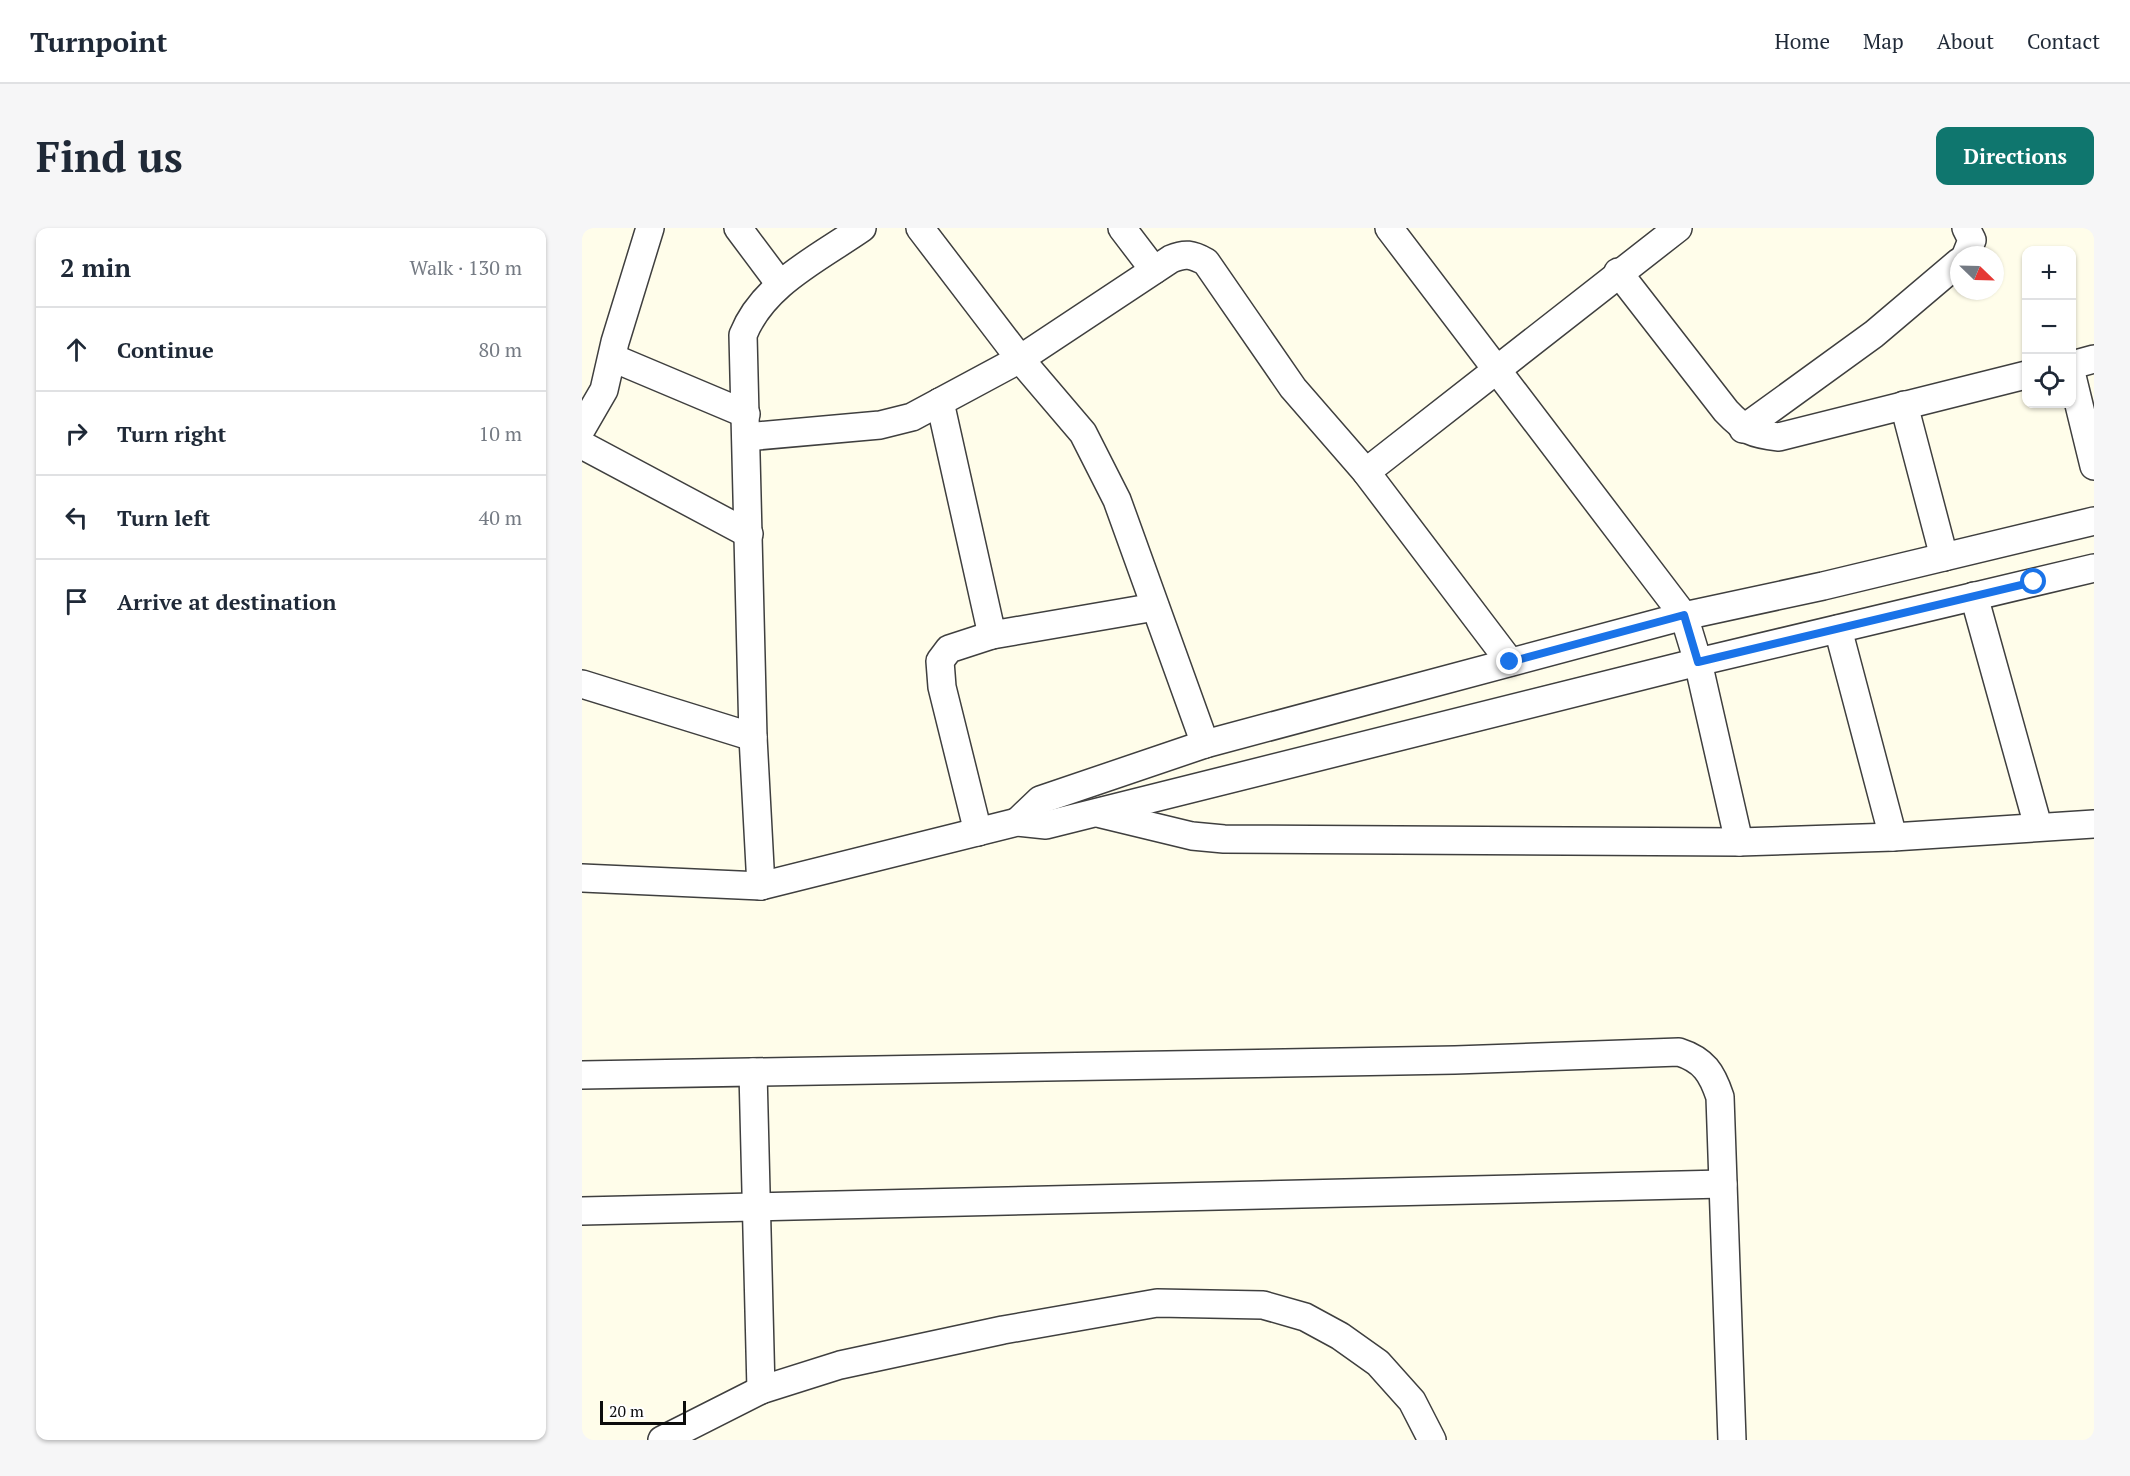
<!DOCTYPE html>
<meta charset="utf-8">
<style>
body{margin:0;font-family:"PT Serif",serif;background:#f6f6f7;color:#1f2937}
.controls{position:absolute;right:18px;top:18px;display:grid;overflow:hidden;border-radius:12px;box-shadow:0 2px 4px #0004}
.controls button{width:54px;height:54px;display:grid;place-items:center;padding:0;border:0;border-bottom:2px solid #e0e1e3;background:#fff;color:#1f2937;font:30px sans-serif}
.compass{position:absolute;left:1368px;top:18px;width:54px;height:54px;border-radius:50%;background:#fff;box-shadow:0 2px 4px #0004;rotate:113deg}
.scale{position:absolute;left:18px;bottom:15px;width:86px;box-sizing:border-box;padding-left:6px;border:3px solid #0c0c0c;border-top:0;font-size:16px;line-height:21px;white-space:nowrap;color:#0c0c0c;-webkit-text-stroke:4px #fff;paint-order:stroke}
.stop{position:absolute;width:18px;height:18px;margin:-14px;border:4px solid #1a73e8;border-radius:50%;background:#fff}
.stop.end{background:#1a73e8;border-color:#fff;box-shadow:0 2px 6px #0008}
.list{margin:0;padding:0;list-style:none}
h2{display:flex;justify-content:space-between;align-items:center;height:78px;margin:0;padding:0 24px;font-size:26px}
h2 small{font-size:20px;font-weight:400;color:#747a83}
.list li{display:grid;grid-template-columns:39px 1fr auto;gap:18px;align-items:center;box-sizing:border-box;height:84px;padding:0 24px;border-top:2px solid #e0e1e3}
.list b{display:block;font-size:22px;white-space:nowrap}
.list em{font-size:20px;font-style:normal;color:#747a83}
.icon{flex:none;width:33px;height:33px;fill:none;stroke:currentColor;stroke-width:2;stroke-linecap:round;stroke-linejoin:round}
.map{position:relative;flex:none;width:1512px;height:1212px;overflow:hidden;border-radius:12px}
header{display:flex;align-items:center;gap:36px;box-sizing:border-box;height:84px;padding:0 30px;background:#fff;border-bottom:2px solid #e0e1e3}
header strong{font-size:28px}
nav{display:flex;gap:33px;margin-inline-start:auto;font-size:21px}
.intro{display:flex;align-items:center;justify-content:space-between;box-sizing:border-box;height:144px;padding:0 36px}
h1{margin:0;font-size:42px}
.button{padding:15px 27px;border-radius:12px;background:#0f766e;color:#fff;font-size:21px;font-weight:700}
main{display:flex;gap:36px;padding:0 36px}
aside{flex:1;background:#fff;border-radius:12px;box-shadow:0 2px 4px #0004}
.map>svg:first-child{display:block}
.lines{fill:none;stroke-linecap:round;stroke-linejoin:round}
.street-casing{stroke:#3f3f3f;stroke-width:30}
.street{stroke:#fff;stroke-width:27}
.route{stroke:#1a73e8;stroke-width:8}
</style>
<header>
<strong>Turnpoint</strong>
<nav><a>Home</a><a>Map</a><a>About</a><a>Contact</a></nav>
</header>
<div class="intro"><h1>Find us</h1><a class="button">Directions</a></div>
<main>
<aside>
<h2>2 min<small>Walk · 130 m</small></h2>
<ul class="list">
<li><svg class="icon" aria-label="ahead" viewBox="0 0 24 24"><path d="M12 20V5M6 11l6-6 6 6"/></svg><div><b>Continue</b></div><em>80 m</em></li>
<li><svg class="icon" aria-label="right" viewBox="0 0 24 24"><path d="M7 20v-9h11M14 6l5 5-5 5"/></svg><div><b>Turn right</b></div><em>10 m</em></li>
<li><svg class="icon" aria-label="left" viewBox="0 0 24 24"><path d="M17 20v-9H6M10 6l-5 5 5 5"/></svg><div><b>Turn left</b></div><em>40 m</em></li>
<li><svg class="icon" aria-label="arrive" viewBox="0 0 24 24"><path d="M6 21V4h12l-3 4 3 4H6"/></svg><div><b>Arrive at destination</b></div></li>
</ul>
</aside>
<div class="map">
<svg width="1512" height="1212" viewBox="0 0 1512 1212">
<rect width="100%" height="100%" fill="#fffdea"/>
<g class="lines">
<g class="street-casing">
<g id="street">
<polyline points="156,0 198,56"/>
<polyline points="338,0 438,131 501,205 535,272 623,516"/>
<polyline points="540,0 572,42"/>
<polyline points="807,0 1102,388 1116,434 1157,614"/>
<polyline points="1384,27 1390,12 1384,0"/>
<path d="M1036 44 1144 183C1163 203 1170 206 1197 209L1444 147"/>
<polyline points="31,130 164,186"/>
<polyline points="1490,137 1512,131"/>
<polyline points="1490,148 1512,238"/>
<polyline points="358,174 410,407 573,379"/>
<polyline points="1322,177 1362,329"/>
<polyline points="0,200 22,162 33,114 68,0"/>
<polyline points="1161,201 1292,106 1377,34"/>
<path d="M164 209 298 197 330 189 438 131 589 31C603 25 610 26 624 34L711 160 784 244 928 434"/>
<polyline points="0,217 167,306"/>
<polyline points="784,244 1096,0"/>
<polyline points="1392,368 1456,598"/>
<polyline points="1256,401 1311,609"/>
<polyline points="0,456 171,509"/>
<polyline points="519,586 610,608 642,611 1157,614 1311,609 1512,596"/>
<polyline points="435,594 458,572 623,516 1102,388 1241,358 1512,293"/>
<polyline points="396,604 360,459 358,433 367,421 410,407"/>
<polyline points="0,650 179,658 435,594 464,597 1116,434 1512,340"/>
<path d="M179 658 171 509 161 107C181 56 237 30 280 0"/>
<polyline points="171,844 179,1162"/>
<path d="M0 847 873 832 1097 824C1122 832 1130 845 1138 869L1150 1212"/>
<polyline points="0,983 1141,956"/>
<polyline points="80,1212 179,1162 258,1137 421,1102 575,1075 681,1077 723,1089 758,1108 796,1135 830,1173 850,1212"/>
</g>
</g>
<use href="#street" class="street"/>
</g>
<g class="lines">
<polyline class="route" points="928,434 1102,387 1116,434 1452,354"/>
</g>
</svg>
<div class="controls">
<button>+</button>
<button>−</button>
<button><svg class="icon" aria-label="locate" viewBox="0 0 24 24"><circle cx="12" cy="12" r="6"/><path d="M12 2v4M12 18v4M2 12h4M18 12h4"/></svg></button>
</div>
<svg class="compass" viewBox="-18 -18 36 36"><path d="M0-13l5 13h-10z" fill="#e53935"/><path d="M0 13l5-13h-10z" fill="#747a83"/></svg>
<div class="scale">20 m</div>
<div class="stop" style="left:1452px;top:354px"></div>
<div class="stop end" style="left:928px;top:434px"></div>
</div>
</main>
